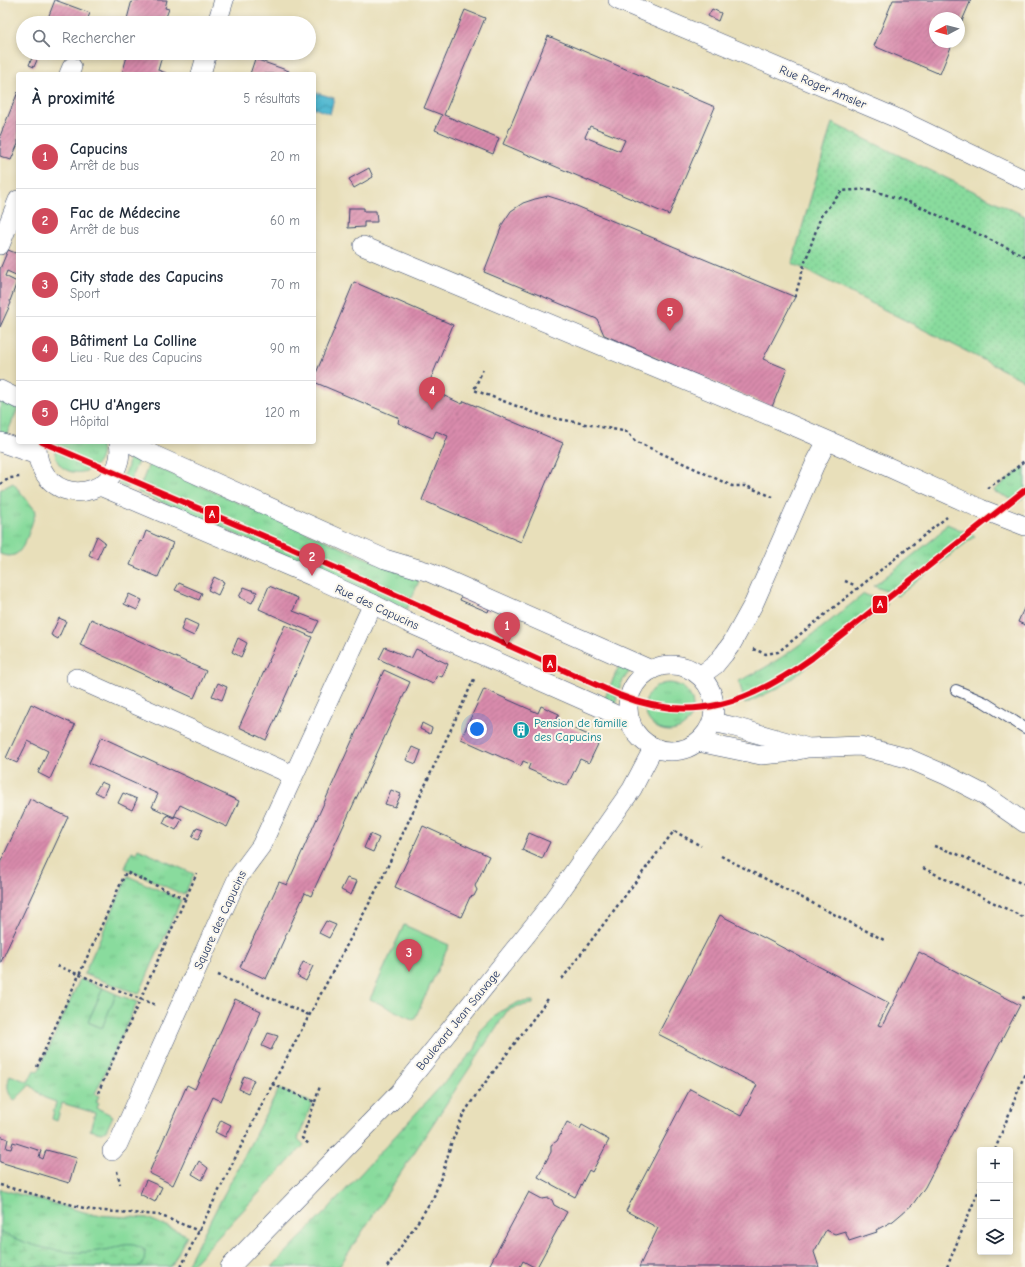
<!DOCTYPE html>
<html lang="fr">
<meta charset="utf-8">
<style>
body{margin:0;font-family:"Comic Neue",sans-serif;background:#f6f6f7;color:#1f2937}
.controls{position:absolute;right:12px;bottom:12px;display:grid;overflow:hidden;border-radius:4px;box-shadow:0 2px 6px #0003}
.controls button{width:36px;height:36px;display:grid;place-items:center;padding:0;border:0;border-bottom:1px solid #e0e1e3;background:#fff;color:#1f2937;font:20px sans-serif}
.compass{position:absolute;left:929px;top:12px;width:36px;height:36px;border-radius:50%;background:#fff;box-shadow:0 2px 6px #0003;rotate:263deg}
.you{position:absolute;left:477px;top:729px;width:14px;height:14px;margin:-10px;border:3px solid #fff;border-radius:50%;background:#1a73e8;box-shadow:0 0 0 6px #1a73e833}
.badge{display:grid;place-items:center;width:26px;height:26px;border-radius:50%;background:#d1495b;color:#fff;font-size:13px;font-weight:700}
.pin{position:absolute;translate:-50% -33px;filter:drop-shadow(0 1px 2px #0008)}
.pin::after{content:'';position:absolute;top:21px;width:14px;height:12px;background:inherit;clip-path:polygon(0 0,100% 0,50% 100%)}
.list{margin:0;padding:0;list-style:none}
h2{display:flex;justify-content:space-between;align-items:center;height:52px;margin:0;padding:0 16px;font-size:17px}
h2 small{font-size:13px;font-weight:400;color:#747a83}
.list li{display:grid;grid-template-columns:26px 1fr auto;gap:12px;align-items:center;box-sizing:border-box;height:64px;padding:0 16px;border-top:1px solid #e0e1e3}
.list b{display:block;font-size:15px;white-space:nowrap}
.list p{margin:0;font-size:13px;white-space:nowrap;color:#747a83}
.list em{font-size:13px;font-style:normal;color:#747a83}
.icon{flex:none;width:22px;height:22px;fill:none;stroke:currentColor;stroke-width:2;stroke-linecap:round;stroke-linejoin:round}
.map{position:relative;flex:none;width:1025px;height:1267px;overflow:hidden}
.search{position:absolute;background:#fff;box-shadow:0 2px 6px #0003;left:16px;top:16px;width:300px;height:44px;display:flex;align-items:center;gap:10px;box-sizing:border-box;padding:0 14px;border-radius:22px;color:#747a83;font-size:15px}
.panel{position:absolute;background:#fff;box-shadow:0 2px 6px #0003;left:16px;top:72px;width:300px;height:372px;border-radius:4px}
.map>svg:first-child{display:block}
.grass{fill:url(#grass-tufts);stroke:#52857e}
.wetland{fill:url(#wetland-marsh);stroke:#52857e}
.park{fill:url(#park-dots);stroke:#52857e}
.pitch{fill:#89db9d;stroke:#52857e}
.water{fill:url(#water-waves);stroke:#367497}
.building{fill:url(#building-hatch);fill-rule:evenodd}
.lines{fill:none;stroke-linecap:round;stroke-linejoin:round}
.lane-casing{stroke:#3a496c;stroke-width:12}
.street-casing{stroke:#3a496c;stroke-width:20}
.path{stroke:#3a496c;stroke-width:2.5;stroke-dasharray:3 3;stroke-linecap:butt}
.lane{stroke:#fff;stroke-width:10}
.street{stroke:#fff;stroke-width:19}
.tram-1-casing{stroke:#fbf7ec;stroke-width:9}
.tram-1{stroke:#e30613;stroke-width:6}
.labels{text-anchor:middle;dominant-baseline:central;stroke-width:4;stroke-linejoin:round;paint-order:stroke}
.street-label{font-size:12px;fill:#1b2f5e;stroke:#fbf7ec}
.culture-label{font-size:12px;fill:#0d838f;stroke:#fbf7ec;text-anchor:start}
.line-badge{stroke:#fbf7ec;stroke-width:1.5}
.badge-label{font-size:11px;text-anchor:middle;font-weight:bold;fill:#fff}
</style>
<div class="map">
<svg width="1025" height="1267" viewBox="0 0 1025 1267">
<defs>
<pattern id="grass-tufts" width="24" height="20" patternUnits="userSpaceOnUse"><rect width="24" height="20" fill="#89db9d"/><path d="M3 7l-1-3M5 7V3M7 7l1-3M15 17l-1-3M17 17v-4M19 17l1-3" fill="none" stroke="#76bc8a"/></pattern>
<pattern id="wetland-marsh" width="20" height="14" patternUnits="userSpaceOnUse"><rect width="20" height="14" fill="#89db9d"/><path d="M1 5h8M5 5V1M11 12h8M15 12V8" fill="none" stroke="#76bc8a"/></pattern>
<pattern id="park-dots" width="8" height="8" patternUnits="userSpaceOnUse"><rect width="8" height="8" fill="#89db9d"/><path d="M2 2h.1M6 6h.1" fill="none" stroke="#76bc8a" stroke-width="1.8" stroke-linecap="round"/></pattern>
<pattern id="water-waves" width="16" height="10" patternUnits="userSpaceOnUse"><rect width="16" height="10" fill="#51b8d0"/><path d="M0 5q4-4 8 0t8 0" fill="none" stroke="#4296ac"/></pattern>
<pattern id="building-hatch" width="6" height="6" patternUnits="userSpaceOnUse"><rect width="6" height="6" fill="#d98bac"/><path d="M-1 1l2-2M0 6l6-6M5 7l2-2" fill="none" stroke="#af728f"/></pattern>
</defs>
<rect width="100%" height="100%" fill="#fbf7ec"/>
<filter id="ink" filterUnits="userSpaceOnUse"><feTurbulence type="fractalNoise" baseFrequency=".025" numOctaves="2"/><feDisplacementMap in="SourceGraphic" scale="8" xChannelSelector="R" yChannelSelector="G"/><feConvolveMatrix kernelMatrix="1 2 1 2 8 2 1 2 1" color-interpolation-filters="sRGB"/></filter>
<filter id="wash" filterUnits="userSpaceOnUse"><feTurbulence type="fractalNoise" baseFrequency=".012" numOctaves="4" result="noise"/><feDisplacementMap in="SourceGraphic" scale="16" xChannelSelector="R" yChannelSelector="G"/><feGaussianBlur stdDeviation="0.9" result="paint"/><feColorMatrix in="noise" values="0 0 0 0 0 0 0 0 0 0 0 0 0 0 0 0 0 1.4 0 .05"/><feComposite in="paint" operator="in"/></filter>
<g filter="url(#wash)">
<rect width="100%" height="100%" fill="#e8dfba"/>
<g class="grass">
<polygon points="0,399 18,408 6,436 0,433"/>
<path d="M56 442H100C112 480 46 485 56 442Z"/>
<polygon points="130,455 139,459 127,488 118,484 127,470"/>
<polygon points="149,464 419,581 407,609 138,492"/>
<polygon points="1025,466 1025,496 1018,502 993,491"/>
<path d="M13 483 36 511C32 522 26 548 16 554 11 557 5 556 0 554V490Z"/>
<polygon points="947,524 975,536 898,596 874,586 937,536"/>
<path d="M864 594 888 604 782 686 745 704 739 681C786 660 824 625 864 594Z"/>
<path d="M619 666 630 671C620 682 616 694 616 708L603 702Z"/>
<circle cx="669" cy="707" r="24"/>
<polygon points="138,849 194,874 184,895 125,868 132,852 136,854"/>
<polygon points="128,876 181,900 139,994 84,974"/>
<path d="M80 979 103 988 88 1022 101 1028 116 994 137 1002 95 1094 99 1096 96 1102 99 1103 97 1108 113 1116 106 1131 101 1133 90 1130 95 1113 62 1103 57 1121 52 1119 56 1102 45 1098 30 1085 15 1100C6 1094 7 1084 10 1075L28 1082 34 1070 38 1072Z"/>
<polygon points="533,1001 533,1004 518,1006 507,1011 339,1267 272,1267 330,1207 475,1049 478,1041 480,1031 499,1012 519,1002"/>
<polygon points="279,1089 312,1103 298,1139 304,1145 190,1267 186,1267"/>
<polygon points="0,1189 95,1215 147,1218 187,1235 171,1267 0,1267"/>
</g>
<path class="wetland" d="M0 1231C18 1242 50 1251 70 1252 81 1253 94 1252 104 1250 122 1248 127 1239 145 1250L144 1263 137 1267H0Z"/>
<polygon class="park" points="832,123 1025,216 1025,381 792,263"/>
<g class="pitch">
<polygon points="404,925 449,945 414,1020 370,999"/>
<polygon points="103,988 116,994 102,1028 88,1022"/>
</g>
<polygon class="water" points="314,92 334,98 330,114 314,108"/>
<g id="blocks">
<g class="building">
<polygon points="55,0 90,13 86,23 46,23"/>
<polygon points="132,0 167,0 165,8 169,9 166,17 170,18 169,23 141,23 127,19"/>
<polygon points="893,0 971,0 959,28 959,18 935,18 935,42 953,42 940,74 874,46"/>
<polygon points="712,9 721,13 718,21 708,16"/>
<polygon points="465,10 485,18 444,115 499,138 493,154 435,130 442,115 424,108"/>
<path d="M548 36 715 107 669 215 503 144ZM590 126 625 140 620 151 585 137Z"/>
<polygon points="34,53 40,53 34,67 29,65"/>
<polygon points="128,53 163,53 158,70 166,73 165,74 122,74"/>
<polygon points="255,59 289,71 288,74 250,74"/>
<polygon points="18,92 18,144 11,160 0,156 0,136"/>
<polygon points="369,168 373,177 354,188 349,179"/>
<polygon points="548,196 567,202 795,297 763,359 787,369 772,407 604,335 597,319 484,272 503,223 511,211 523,203 535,199"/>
<polygon points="349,208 364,208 364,211 376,211 377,222 364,222 364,227 348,228"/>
<polygon points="8,250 18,254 18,276 7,271 5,276 17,282 10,301 11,303 0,327 0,269"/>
<polygon points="354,282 453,325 427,388 462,404 464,401 563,443 521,542 422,500 448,436 436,431 433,438 398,423 399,418 314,382 314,378"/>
<polygon points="146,531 173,543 158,577 130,565 140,541 142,542"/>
<polygon points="97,536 105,542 97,559 89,555"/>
<polygon points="214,577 224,582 218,595 208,590"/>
<polygon points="179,583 202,593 199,600 175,590"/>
<polygon points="269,586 298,598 293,611 319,621 313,633 259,609"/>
<polygon points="244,587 257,592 252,603 239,597"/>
<polygon points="129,594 142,600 137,610 124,604"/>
<polygon points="462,594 490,606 488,612 460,600"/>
<polygon points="1025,606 1025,625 1018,622"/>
<polygon points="59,618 66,621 58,639 51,635"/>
<polygon points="91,619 206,671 194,698 80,645"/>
<polygon points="185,619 198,625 194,636 181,630"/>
<polygon points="285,625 312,637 266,740 239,727"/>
<polygon points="238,638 247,643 241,657 232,652"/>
<polygon points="385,647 411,659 416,649 448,664 442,677 437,675 433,684 379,659"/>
<polygon points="384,670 410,682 311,896 305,893 266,979 240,967 279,882 287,885"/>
<polygon points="218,683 227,687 222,700 212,696"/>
<polygon points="484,689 538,713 541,706 559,714 556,721 600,740 589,763 580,759 567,786 528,769 530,764 523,761 521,766 461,739"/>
<polygon points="31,704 75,725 50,779 38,773 48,751 28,741 17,763 6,758"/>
<polygon points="422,723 432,728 430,734 420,729"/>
<polygon points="101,737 239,801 227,827 180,805 174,817 152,807 158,794 89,763"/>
<polygon points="412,747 421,751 416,764 406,760"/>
<polygon points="101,782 108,785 103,796 95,792"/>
<polygon points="391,790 401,794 395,807 385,804"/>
<polygon points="123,793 137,799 132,810 118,803"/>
<polygon points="30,799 68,817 0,964 0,863"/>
<polygon points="167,815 174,818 175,816 182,819 176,830 163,823"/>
<polygon points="423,826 489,856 475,886 477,890 474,896 470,897 461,917 395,887"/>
<polygon points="197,827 203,829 198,840 192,837"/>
<polygon points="529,833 550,842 542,859 522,850"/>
<polygon points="370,834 379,838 373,852 364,848"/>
<polygon points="347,878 357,881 351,895 341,890"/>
<polygon points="720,915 889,1003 878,1025 882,1026 919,952 1020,1005 925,1187 913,1204 893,1221 876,1230 877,1232 849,1241 845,1231 835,1234 826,1230 814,1252 819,1267 639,1267 658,1228 626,1211 690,1089 741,1116 757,1085 658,1034"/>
<polygon points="326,921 336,925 329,938 319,933"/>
<polygon points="303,962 313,966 306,981 297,976"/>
<polygon points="235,999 261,1011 221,1101 213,1097 173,1185 149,1173 187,1085 195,1089"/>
<polygon points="268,1033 278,1036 271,1050 262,1046"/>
<polygon points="244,1076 254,1080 248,1093 239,1089"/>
<polygon points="221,1120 231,1125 225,1137 215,1132"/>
<polygon points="567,1122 580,1129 582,1125 609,1140 592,1172 589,1170 575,1197 538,1177 551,1152 551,1145 557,1141"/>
<polygon points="0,1136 8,1139 6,1148 11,1149 13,1142 41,1151 39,1157 43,1159 46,1150 77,1158 69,1183 0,1162"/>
<polygon points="199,1161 208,1168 202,1180 192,1174"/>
<polygon points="146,1180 162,1187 155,1202 140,1194"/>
<polygon points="529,1192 542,1199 549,1198 552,1200 554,1205 567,1212 537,1267 534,1267 523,1261 520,1267 492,1267 489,1266"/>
</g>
</g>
</g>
<g filter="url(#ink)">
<use href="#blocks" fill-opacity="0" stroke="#3a496c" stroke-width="1"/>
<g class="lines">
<g class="lane-casing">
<polyline id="lane" points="956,690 984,702 1025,728"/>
</g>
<g class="street-casing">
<g id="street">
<polyline points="618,0 894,117 1025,180"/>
<polyline points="217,23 224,0"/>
<polyline points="69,74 72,67"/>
<polyline points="201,74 207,53"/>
<polyline points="0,245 18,200"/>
<polyline points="363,246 780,420 875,461 981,509 1025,526"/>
<polyline points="0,390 18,399"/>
<polyline points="0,442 37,455"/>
<path d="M38 442C36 451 38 461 42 469 64 512 128 489 119 442"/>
<polyline points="129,442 147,452 385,559 429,572 651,670"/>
<polyline points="100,486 312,576 373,604 407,622 595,705 631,722"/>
<circle cx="671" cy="708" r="43"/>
<polyline points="700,676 715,665 724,654 732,643 754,603 815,464 827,441"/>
<polyline points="76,678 293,775"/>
<polyline points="712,722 731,726 805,747"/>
<polyline points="698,742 761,755 784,753 807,748 860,746 907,758 946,775 983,794 1025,823"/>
<polyline points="112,1151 118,1144 238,877 261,846 373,604"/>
<polyline points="230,1267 399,1093 552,903 632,789 654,747"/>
</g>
</g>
<g class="path">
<polyline points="795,297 804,265 821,216 842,191 868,189 912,203 1025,256"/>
<polyline points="483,369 474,390 543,416 628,432 635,441 689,466 732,486 746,486 773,497"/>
<polyline points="0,484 10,478 20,477"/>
<polyline points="987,488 1007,476 1025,460"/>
<polyline points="845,581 854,585"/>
<polyline points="753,649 766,654 778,652 947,517"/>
<polyline points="934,846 957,854 1025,885"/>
<polyline points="721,856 886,941"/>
<polyline points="923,868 1025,918"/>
<polyline points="57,966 156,1005"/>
<polyline points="218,975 309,1015"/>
<polyline points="562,979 674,831 701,846"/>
<polyline points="1023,999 1025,994"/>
<polyline points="37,1067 126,872 186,899"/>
<polyline points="272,1084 315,1102 302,1138 310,1145"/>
<polyline points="98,1093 197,873"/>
<polyline points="315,1102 320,1086"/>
<polyline points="995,1150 1025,1073"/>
<polyline points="117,1171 120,1184"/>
<polyline points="0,1185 91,1210 159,1215 199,1231"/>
<polyline points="181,1267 262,1104 380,883 475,677"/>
<polyline points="387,1267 421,1217 434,1196 443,1172 451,1144 463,1115 476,1095 548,999"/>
<polyline points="947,1267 980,1187"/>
</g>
<use href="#lane" class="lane"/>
<use href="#street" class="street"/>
<g class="tram-1-casing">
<path id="tram-1" d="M42 442 280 543 619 695C693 725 751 702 812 658L1025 490"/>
</g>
<use href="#tram-1" class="tram-1"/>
</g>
</g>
<defs>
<g id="building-disc" transform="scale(0.9)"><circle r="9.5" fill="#0f9aa8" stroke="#fbf7ec"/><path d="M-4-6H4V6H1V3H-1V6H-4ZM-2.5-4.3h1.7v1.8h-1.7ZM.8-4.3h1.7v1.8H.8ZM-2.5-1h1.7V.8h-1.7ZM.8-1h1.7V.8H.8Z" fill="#fff"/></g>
</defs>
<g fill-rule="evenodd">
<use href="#building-disc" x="521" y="730"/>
</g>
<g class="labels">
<g class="street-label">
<text transform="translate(823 87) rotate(23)">Rue Roger Amsler</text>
<text transform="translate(377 607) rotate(25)">Rue des Capucins</text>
<text transform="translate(220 920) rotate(-65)">Square des Capucins</text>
<text transform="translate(458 1020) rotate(-51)">Boulevard Jean Sauvage</text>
</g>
<g class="culture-label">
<text x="534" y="723">Pension de famille<tspan x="534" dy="14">des Capucins</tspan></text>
</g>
</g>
<g class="line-badge">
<rect x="204" y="505" width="16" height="19" rx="4" fill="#e30613"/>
<rect x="872" y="595" width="16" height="19" rx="4" fill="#e30613"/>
<rect x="542" y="654" width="15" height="19" rx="4" fill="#e30613"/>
</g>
<g class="badge-label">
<text x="212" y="518">A</text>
<text x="880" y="608">A</text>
<text x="550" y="668">A</text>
</g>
</svg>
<div class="controls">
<button>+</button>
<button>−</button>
<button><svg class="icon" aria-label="layers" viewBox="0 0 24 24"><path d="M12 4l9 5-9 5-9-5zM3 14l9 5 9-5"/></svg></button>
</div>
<svg class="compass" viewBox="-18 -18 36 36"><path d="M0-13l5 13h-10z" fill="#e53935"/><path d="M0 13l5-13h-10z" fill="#747a83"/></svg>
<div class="you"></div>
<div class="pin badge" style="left:507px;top:645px">1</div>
<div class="pin badge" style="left:312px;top:576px">2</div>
<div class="pin badge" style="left:409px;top:972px">3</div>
<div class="pin badge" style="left:432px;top:410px">4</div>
<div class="pin badge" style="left:670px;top:331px">5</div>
<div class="search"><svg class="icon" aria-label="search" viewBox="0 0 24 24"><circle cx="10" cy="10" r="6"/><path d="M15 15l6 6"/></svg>Rechercher</div>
<section class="panel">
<h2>À proximité<small>5 résultats</small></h2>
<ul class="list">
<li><span class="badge">1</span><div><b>Capucins</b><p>Arrêt de bus</p></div><em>20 m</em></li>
<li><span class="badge">2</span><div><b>Fac de Médecine</b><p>Arrêt de bus</p></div><em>60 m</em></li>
<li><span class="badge">3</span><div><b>City stade des Capucins</b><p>Sport</p></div><em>70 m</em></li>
<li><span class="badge">4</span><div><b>Bâtiment La Colline</b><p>Lieu · Rue des Capucins</p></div><em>90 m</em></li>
<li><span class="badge">5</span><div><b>CHU d'Angers</b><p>Hôpital</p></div><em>120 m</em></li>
</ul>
</section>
</div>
